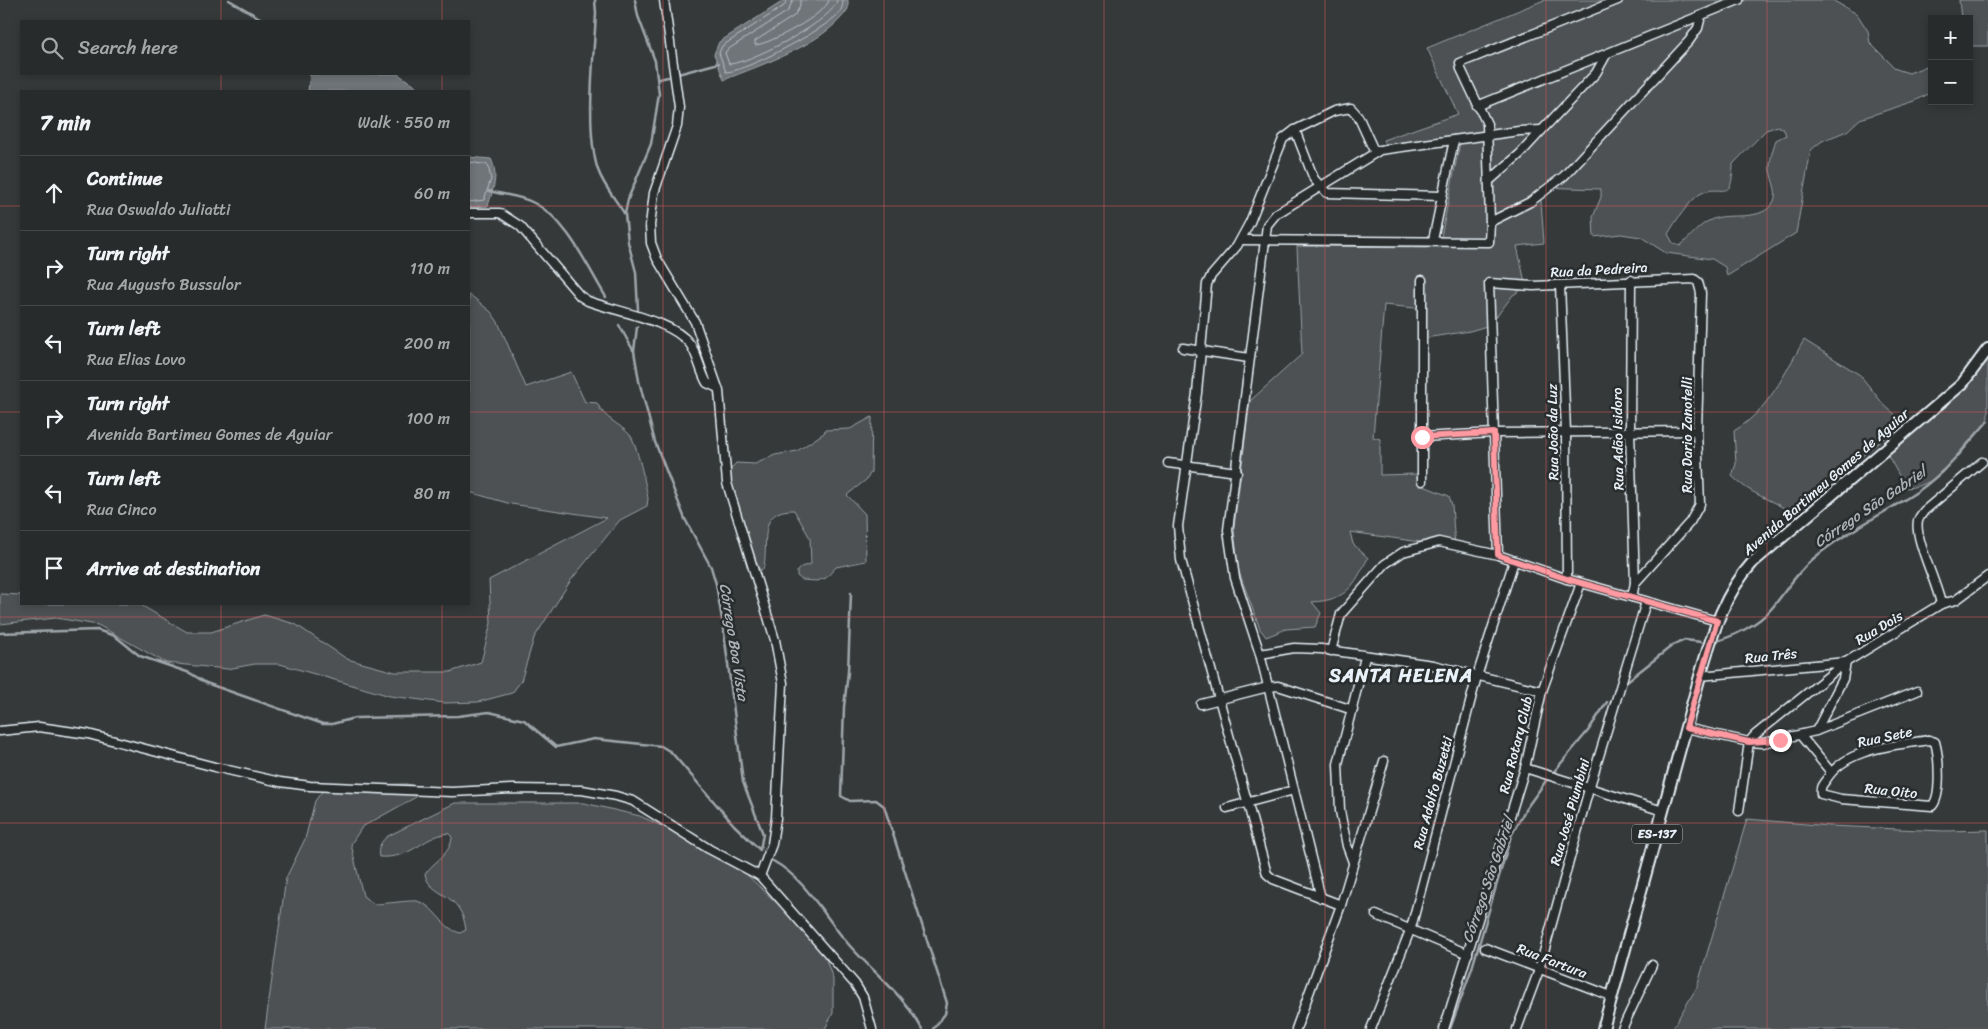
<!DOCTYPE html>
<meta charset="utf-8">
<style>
body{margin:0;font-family:Sriracha,sans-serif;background:#303334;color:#f1f3f6}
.controls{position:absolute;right:15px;top:15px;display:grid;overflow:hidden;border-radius:0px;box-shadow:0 2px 8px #0003}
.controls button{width:45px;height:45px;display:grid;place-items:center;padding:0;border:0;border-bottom:1px solid #444748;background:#282b2c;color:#f1f3f6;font:25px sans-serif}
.stop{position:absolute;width:15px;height:15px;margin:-11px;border:4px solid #ff9aa2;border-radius:50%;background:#fff}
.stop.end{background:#ff9aa2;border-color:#fff;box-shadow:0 1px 5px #0008}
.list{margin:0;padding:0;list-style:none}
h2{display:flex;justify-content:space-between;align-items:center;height:65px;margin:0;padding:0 20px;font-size:21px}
h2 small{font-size:16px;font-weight:400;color:#a5a7a9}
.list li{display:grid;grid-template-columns:32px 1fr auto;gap:15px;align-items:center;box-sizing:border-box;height:75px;padding:0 20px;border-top:1px solid #444748}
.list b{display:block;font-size:19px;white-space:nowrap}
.list p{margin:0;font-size:16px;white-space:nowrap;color:#a5a7a9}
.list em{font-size:16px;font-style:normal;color:#a5a7a9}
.icon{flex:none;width:28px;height:28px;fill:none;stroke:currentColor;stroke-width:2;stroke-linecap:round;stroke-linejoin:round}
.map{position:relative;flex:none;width:1988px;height:1029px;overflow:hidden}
.search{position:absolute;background:#282b2c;box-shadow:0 2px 8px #0003;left:20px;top:20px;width:450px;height:55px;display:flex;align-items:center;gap:12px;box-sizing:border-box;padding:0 18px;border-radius:0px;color:#a5a7a9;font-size:19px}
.panel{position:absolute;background:#282b2c;box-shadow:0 2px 8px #0003;left:20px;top:90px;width:450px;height:515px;border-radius:0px}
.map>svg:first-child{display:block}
.green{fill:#4d5152;stroke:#9aa1a5;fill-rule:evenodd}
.water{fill:#707579;stroke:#a0a7ac}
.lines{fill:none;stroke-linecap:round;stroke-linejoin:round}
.shore{stroke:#b8bfc5;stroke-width:1}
.stream{stroke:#a0a7ac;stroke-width:2.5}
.minor-casing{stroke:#e8f1f8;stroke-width:11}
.major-casing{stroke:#e8f1f8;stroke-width:14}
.minor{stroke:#2a2d2e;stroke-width:8}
.major{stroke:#2a2d2e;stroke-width:10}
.route{stroke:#ff9aa2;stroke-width:6}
.grid{fill:none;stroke:#da5a5c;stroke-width:1;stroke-opacity:0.55}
.labels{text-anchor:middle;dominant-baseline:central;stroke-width:5;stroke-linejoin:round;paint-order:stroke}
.shield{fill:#2a2d2e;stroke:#afb6bb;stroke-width:1}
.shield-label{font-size:12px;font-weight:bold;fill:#e8f1f8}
.street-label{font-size:14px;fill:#e8f1f8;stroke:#2a2d2e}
.water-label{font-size:15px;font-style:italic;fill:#acb3b8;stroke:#2a2d2e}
.district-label{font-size:19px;font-weight:bold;letter-spacing:1px;fill:#e8f1f8;stroke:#2a2d2e}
</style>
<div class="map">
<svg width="1988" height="1029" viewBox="0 0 1988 1029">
<rect width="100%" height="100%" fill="#35393a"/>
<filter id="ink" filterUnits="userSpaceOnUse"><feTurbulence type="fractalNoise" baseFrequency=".02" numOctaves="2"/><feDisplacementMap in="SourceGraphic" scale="10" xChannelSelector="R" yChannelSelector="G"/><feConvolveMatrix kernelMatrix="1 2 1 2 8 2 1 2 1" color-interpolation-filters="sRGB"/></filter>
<g filter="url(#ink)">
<g class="green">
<path d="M1544 0H1832L1857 14 1868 31 1870 43 1896 69 1909 73 1932 64V92L1915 101 1860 119 1847 131 1822 141 1811 150 1796 233 1727 276 1725 267 1712 259 1666 253 1641 237 1621 234 1594 237 1593 217 1601 197V189L1540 187 1544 243 1517 246 1526 287 1513 295 1490 325 1470 331 1425 338V309L1384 305 1373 437 1380 439V475L1417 474 1421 485 1449 496 1452 505 1455 547 1350 532 1353 544 1368 558C1353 587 1347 600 1312 602L1321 613 1315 627 1286 629 1266 637 1260 629 1238 569 1234 527 1250 401 1302 354 1297 246 1439 247 1461 138 1385 144 1383 140 1458 114 1427 48ZM1778 126 1784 130 1786 135 1776 140C1773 148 1769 162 1770 171 1772 181 1778 191 1774 201 1763 223 1729 212 1713 219 1699 224 1691 237 1680 246L1673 243 1668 234C1675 222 1689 201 1700 194 1722 182 1732 206 1733 164L1766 130Z"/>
<polygon points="1959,0 1988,0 1988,46 1969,46 1969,19 1961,19"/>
<path d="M469 294 491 312 498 322 526 387 571 372 585 402 597 403C604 419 619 423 630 435 636 441 647 489 648 499L647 506 620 520 571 580 534 638 521 681 512 693 478 702 445 703 390 696 280 664H255L227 669 166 663 98 625 56 618 0 624V594L21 595V604H139L187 632H211L264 615 295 624 347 659 395 672H450L481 662 491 623 489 580 607 518 511 504 469 492Z"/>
<path d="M1804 340 1860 375 1884 405 1904 422 1792 513C1771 499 1749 494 1732 476L1736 464 1734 431C1769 410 1784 374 1804 340Z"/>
<path d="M1988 349V418L1984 425C1962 451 1942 486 1906 488L1886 452 1911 431Z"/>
<path d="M872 417 871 472 867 479 847 495 865 514 866 561 836 567 826 578 816 581 802 580 797 576V571L801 567 811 564 810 538 794 510C755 509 770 546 763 570L754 568 727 478 730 470 736 463 755 464 775 455 797 451 824 433 825 430 850 429Z"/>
<path d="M406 784 412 785 417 790 416 797 362 827 351 844 363 896 374 904C384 904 411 900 417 901 435 905 442 929 460 933L466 930C461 890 430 898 425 874 434 861 451 854 452 837L448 833C420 838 413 859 379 857 377 848 381 841 388 836L455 803H584L640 816 727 856 800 925 824 954 833 979V1013L825 1029H265L286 878 305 839 315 801 323 790 362 785Z"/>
<polygon points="1747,819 1830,826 1944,831 1988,830 1988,1029 1672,1029 1697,987"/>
</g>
<g class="water">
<path d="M785 0H848V9C824 45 762 64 724 80L714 54 719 42Z"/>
<polygon points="310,74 398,74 417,87 416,91 308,91"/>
<path d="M469 157 491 159C499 176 493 189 488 206L469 207Z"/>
</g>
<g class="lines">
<g class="shore">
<path d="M787 0 784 6 722 46 719 53 726 72C745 72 825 29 838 14 842 9 843 6 843 0"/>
<path d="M793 0 788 11 727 50 725 53 729 64C747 64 836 20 837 0"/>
<path d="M801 0 799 8 794 16 755 41V45C768 45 828 13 829 0"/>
<polyline points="469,162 488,165 491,179 484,200 469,202"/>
</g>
<g class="stream">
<polyline points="229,0 265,21"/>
<path d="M595 0 596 13C594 55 585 131 598 170 603 185 616 200 624 213"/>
<polyline points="635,0 638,16 655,61 659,94 651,144 628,199 625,214 628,242 636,272 638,310"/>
<polyline points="678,74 719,63"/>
<polyline points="659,79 668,77"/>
<path d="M489 191C504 195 521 196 534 203 567 219 588 268 606 297"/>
<polyline points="619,325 633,350"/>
<polyline points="851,593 848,672 844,707 841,796 850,801 876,800 884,806 947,1003 945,1014 933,1029"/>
<polyline points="0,633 97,630 115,636 140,656 190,673 206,683 323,724 332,724 355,718 458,716 489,712 524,720 556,747 594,739 661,746 671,752 734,825 760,850 763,834 743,782 723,625 716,584 711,567 685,519 655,442 639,381 634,351 637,327"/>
<path d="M1714 642C1735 636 1759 624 1772 608 1786 591 1796 573 1814 558 1843 534 1877 517 1909 497 1941 478 1964 448 1988 421"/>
<polyline points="1626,682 1673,645 1685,640 1701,642"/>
<polyline points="1552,774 1588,731 1607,702"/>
<path d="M773 861C806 879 825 918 850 946 876 975 903 994 922 1029"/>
<polyline points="1450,1029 1472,968 1511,836 1525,810 1548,778"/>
</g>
<g class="minor-casing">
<g id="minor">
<polyline points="664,0 679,107 677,126 654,193 650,225 651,243 657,259 695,322 719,391 727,483 775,640 783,683 776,818 772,844 760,876"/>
<polyline points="1477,106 1739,0"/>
<polyline points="1295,130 1314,179 1327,193 1442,196"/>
<polyline points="1542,130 1596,73 1606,55"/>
<path d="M469 213H500L520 226 580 296 588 301C617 312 672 320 690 344 698 355 700 371 707 383L718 388"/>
<polyline points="1490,222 1487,124 1461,69 1460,63 1618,0"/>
<polyline points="1241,240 1489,242 1490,222 1530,202 1564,176 1689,41 1698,28 1701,16"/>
<polyline points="1433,240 1454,140"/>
<polyline points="1422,280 1422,481"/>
<polyline points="1631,280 1630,432 1635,583 1632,597"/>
<polyline points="1560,285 1566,432 1567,579"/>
<polyline points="1183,348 1249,358"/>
<polyline points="1422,437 1494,433 1697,431"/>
<polyline points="1168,463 1237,472"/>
<polyline points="1498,555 1489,283 1533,286 1694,279 1698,282 1701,293 1697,431 1700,504 1690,522 1635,583"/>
<polyline points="1941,604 1956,600 1988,576"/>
<polyline points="1331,651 1341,614 1385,564 1403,552 1439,542 1498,555 1567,579 1717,621"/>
<polyline points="1260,654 1294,648 1321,649 1433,665 1542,691"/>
<polyline points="1700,676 1846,662"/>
<polyline points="1201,704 1268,687 1278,686 1353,710"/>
<polyline points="1686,728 1749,742 1763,743 1816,731 1843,679 1846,662"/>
<polyline points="0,731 39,727 88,734 215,767 280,782 310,786 452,792 511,789 582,790 616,796 633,801 709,849 760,876 855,984 863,997 872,1029"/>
<polyline points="1816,731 1917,691"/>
<polyline points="1801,736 1830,771"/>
<path d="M1929 740 1935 742C1939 756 1942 796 1932 806L1841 799 1821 794C1820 787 1822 785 1826 780 1846 747 1894 746 1929 740Z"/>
<polyline points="1525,768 1663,811"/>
<polyline points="1227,808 1294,790"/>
<path d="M1739 811 1749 742 1755 735 1846 662 1941 604C1937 583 1914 538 1918 521 1919 517 1922 514 1924 511L1982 462"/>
<polyline points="1353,862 1347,846 1340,811 1338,764 1365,657"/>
<polyline points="1321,898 1260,654 1235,578 1228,530 1267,225 1276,214 1380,150 1519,131 1542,130 1520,154 1489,181"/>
<polyline points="1341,905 1273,879 1267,874 1181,560 1178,526 1197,393 1207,284 1211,276 1237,246 1250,222 1283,139 1295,130 1334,111 1351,108 1358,116 1375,153"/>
<polyline points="1376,915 1468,954"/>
<polyline points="1485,948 1611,996"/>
<polyline points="1296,1029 1341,905 1384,761"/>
<polyline points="1371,1029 1411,928 1477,676 1514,561"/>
<polyline points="1444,1029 1525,768 1542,691 1581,583"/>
<polyline points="1517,1029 1539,970 1589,789 1646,602"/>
<polyline points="1622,1029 1652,965"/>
</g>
</g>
<g class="major-casing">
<path id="major" d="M1603 1029 1700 676C1712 635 1723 595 1753 562L1962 384 1988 349"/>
</g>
<use href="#minor" class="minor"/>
<use href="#major" class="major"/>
</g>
</g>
<g class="lines" filter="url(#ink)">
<polyline class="route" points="1422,437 1494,433 1498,555 1567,579 1717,621 1686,728 1749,742 1780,740"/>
</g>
<path class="grid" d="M221 0V21M442 0V21M663 0V1029M884 0V1029M1104 0V1029M1325 0V1029M1546 0V1029M1767 0V1029M221 74V91M442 74V91M0 206H21M469 206H1988M0 412H21M469 412H1988M221 604V1029M442 604V1029M0 617H1988M0 823H1988"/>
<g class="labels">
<rect class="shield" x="1632" y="824.5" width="50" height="19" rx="4"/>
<g class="shield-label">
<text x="1657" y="834">ES-137</text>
</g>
<g class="street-label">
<text transform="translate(1599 270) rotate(-3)">Rua da Pedreira</text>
<text transform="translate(1553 432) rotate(-91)">Rua João da Luz</text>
<text transform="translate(1687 435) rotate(-90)">Rua Dario Zanotelli</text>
<text transform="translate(1618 439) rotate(-91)">Rua Adão Isidoro</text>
<text transform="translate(1826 482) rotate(-41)">Avenida Bartimeu Gomes de Aguiar</text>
<text transform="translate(1879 628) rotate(-31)">Rua Dois</text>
<text transform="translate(1771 656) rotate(-6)">Rua Três</text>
<text transform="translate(1885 737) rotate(-12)">Rua Sete</text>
<text transform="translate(1516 745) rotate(-76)">Rua Rotary Club</text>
<text transform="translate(1891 791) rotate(6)">Rua Oito</text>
<text transform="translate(1433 793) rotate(-75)">Rua Adolfo Buzetti</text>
<text transform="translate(1570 812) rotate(-74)">Rua José Piumbini</text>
<text transform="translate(1552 961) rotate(21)">Rua Fartura</text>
</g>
<g class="water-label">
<text transform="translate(1870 507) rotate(-34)">Córrego São Gabriel</text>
<text transform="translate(734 642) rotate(81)">Córrego Boa Vista</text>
<text transform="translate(1488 880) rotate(-71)">Córrego São Gabriel</text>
</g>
<g class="district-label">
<text x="1401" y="675">SANTA HELENA</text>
</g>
</g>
</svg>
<div class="controls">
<button>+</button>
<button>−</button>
</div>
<div class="stop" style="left:1422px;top:437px"></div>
<div class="stop end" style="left:1780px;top:740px"></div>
<div class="search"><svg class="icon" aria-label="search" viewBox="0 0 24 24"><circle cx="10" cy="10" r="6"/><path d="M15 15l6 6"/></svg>Search here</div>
<section class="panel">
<h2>7 min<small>Walk · 550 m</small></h2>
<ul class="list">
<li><svg class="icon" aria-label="ahead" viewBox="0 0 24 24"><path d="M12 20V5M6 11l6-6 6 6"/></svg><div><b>Continue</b><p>Rua Oswaldo Juliatti</p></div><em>60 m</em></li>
<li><svg class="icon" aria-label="right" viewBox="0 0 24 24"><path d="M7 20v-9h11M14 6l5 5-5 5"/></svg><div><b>Turn right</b><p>Rua Augusto Bussulor</p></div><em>110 m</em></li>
<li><svg class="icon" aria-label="left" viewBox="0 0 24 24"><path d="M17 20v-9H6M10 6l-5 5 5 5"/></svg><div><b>Turn left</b><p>Rua Elias Lovo</p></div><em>200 m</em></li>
<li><svg class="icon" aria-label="right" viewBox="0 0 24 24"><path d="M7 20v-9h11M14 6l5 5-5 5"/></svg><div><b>Turn right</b><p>Avenida Bartimeu Gomes de Aguiar</p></div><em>100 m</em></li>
<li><svg class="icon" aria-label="left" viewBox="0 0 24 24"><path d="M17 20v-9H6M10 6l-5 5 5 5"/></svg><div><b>Turn left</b><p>Rua Cinco</p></div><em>80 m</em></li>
<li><svg class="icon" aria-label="arrive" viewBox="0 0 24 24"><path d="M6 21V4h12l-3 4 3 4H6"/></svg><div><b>Arrive at destination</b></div></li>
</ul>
</section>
</div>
